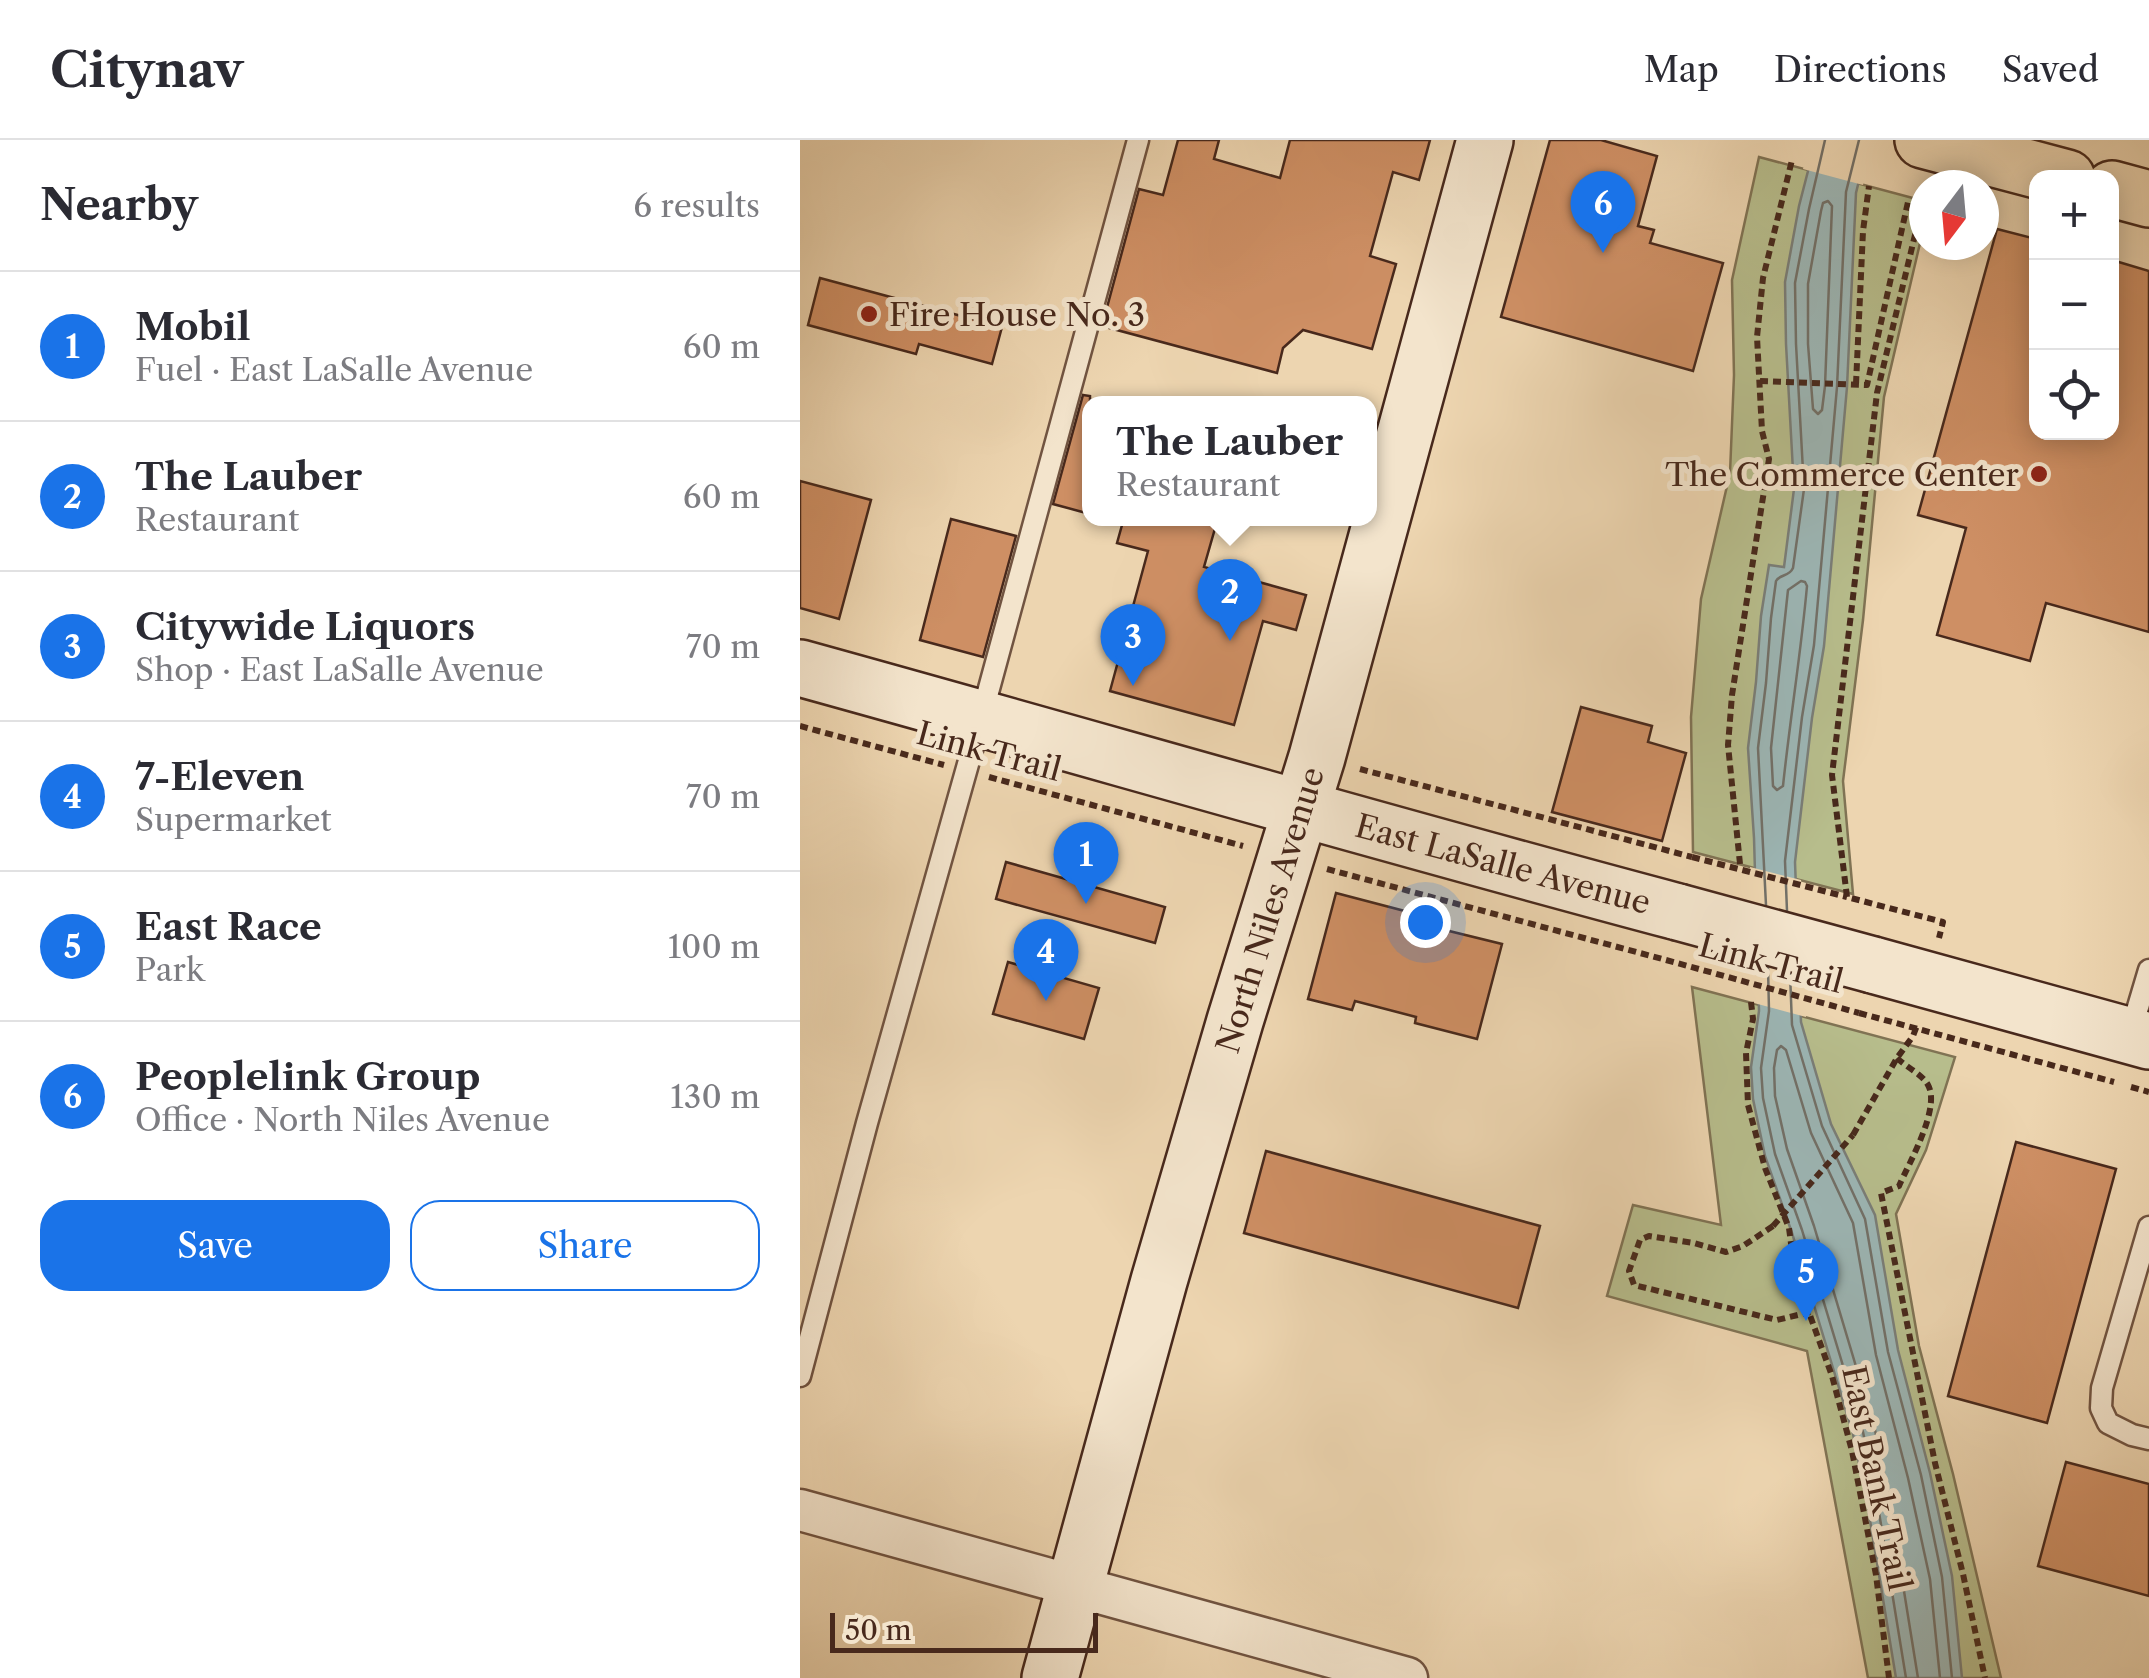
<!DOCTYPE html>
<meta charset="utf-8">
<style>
body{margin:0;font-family:"Libre Caslon Text",serif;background:#f7f7f7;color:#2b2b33}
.controls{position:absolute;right:30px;top:30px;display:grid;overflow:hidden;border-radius:20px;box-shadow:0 5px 25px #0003}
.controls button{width:90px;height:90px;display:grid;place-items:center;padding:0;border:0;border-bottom:2px solid #e1e1e2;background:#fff;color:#2b2b33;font:50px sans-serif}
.compass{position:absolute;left:1109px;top:30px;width:90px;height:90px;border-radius:50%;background:#fff;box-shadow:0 5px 25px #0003;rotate:196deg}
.scale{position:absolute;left:30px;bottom:25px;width:268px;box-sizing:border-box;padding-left:10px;border:5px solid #48291c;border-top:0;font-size:28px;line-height:35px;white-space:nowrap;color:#48291c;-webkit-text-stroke:8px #f3e4cc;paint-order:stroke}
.you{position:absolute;left:625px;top:782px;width:35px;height:35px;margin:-25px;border:8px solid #fff;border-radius:50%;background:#1a73e8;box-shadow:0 0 0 15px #1a73e833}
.badge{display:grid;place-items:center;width:65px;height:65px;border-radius:50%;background:#1a73e8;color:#fff;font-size:32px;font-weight:700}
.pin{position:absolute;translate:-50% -82px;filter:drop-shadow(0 2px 5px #0008)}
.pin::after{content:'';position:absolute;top:52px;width:35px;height:30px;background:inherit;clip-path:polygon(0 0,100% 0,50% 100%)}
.popup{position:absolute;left:282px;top:256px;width:295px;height:130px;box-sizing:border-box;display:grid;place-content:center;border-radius:20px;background:#fff;filter:drop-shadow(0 2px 8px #0005);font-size:32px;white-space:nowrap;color:#7c7c81}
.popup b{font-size:38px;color:#2b2b33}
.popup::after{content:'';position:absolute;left:50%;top:100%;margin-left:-20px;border:20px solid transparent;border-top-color:#fff}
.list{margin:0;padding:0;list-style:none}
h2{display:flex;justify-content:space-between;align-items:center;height:130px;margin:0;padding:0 40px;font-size:42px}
h2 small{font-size:32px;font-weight:400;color:#7c7c81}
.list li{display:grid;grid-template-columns:65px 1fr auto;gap:30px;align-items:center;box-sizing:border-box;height:150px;padding:0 40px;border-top:2px solid #e1e1e2}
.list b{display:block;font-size:38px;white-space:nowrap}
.list p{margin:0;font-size:32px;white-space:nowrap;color:#7c7c81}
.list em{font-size:32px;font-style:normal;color:#7c7c81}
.actions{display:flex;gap:20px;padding:30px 40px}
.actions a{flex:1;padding:22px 0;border:2px solid #1a73e8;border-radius:30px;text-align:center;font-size:35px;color:#1a73e8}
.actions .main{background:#1a73e8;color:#fff}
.icon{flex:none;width:55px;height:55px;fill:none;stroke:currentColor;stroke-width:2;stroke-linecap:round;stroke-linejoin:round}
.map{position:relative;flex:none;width:1349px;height:1538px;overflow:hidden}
header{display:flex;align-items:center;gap:60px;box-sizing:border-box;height:140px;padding:0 50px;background:#fff;border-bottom:2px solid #e1e1e2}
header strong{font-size:48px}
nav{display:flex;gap:55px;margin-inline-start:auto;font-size:35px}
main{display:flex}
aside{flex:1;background:#fff}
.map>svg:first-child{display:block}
.green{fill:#b7bd8c;stroke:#807354;stroke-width:2.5}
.water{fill:#9cb6b5;stroke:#7a7e78;stroke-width:2.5}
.pier{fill:#edd5b0}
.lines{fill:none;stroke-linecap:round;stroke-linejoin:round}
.shore{stroke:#727068;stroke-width:2.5}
.building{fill:#ce8f64;stroke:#48291c;stroke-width:2.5}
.lane-casing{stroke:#715441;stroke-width:25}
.street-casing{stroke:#715441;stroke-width:45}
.secondary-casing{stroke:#48291c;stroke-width:60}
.primary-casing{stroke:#48291c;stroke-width:60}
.path{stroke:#48291c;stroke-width:6;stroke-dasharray:8 5;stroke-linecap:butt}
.lane{stroke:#f3e4cc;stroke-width:20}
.street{stroke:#f3e4cc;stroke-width:40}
.secondary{stroke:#f3e4cc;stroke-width:55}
.primary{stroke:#edd5b0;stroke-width:55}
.secondary-bridge-casing{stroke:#48291c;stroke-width:60;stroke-linecap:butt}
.path-bridge{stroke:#48291c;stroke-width:6;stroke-dasharray:8 5;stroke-linecap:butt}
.secondary-bridge{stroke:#f3e4cc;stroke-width:55}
.poi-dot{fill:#8f2418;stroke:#f3e4cc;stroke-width:4}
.labels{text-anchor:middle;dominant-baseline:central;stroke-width:10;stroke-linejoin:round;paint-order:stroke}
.poi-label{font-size:32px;fill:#48291c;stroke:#f3e4cc;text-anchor:start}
.street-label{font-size:32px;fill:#48291c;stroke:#f3e4cc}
</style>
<header>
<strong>Citynav</strong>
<nav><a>Map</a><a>Directions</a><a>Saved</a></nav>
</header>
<main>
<aside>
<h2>Nearby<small>6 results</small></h2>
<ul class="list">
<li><span class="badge">1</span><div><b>Mobil</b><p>Fuel · East LaSalle Avenue</p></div><em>60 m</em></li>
<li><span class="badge">2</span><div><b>The Lauber</b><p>Restaurant</p></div><em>60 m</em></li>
<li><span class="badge">3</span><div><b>Citywide Liquors</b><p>Shop · East LaSalle Avenue</p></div><em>70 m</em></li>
<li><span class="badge">4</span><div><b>7-Eleven</b><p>Supermarket</p></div><em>70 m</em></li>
<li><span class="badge">5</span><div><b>East Race</b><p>Park</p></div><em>100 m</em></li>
<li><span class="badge">6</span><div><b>Peoplelink Group</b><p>Office · North Niles Avenue</p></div><em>130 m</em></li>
</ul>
<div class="actions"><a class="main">Save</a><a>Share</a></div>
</aside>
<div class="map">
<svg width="1349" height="1538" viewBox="0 0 1349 1538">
<rect width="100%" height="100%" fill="#edd5b0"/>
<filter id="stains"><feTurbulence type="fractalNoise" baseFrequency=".002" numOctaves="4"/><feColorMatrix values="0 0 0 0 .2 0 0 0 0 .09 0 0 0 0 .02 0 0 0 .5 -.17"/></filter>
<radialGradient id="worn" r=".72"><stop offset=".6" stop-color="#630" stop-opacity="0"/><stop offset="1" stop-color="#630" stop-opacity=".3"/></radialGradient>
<g class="green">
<polygon points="959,17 1124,61 1124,86 1084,257 1063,480 1043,641 1053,754 893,712 891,577 901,459 930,333 934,235 932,140"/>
<polygon points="892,847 1155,917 1126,1010 1096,1074 1119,1206 1153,1334 1201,1538 1068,1538 1007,1211 807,1156 833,1065 921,1085"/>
</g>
<polygon class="water" points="1016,0 1069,0 1056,53 1047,247 1024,506 1012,578 995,722 1001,882 1031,984 1075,1075 1098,1210 1130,1333 1152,1436 1162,1538 1096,1538 1067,1362 1053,1294 992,1093 965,1016 953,959 951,927 959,871 954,698 948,608 956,542 961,476 969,425 984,427 994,349 986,204 985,142 999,66"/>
<g class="pier">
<polygon points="1011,0 1074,0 1063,45 1003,29"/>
<polygon points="950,727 1001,740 1006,877 954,863"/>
</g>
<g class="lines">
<g class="shore">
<polygon points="1028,61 1032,66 1025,246 1022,270 1018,274 1013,269 1008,204 1008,144 1021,71 1023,63"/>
<path d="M1001 441 1005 442 1007 446C1001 513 990 579 983 646L977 650 973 646 971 608 988 450Z"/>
<path d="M966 765 958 608 966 543 971 478 976 441C980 434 989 437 993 428L1004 349 996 204 995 143 1009 69 1025 0"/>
<polyline points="987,771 985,721 1002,577 1014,505 1037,247 1046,52 1059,0"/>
<polyline points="968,827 969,871 961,928 963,958 975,1014 1002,1090 1063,1292 1077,1360 1106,1538"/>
<polyline points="990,833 992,885 1022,986 1065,1079 1088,1212 1121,1335 1142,1437 1152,1538"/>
<polyline points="1118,1538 1089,1358 1075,1290 1014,1086 987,1009 975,956 974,928 977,910 981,906 986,910 1011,993 1053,1083 1076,1215 1108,1338 1130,1439 1140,1538"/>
</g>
</g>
<g class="building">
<polygon points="378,0 419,0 414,19 480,38 490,0 630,0 619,40 593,32 570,116 596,124 572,209 503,190 483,208 477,233 302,186 339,49 363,55"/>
<polygon points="750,0 801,0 857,16 838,86 854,90 850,103 923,123 893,231 701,177"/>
<polygon points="1197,89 1236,99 1236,292 1312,292 1312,120 1349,131 1349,492 1246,463 1230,521 1137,495 1166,388 1118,375"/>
<polygon points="20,138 202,187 192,224 119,204 116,214 8,185"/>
<polygon points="283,255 290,256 290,374 253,364"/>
<polygon points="0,341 71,360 39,479 0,468"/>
<polygon points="324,378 418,378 404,427 506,455 496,490 463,481 434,585 310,551 348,411 317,403"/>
<polygon points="151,379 216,396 183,517 120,500"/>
<polygon points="781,567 852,586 848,602 886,613 862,701 752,672"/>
<polygon points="206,722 365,767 355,803 196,759"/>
<polygon points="536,753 639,780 637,788 702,804 677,899 615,883 616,877 555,861 552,870 508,859"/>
<polygon points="208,822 299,848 284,899 193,874"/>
<polygon points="1216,1002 1316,1029 1247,1283 1148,1256"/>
<polygon points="466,1011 740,1086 718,1168 444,1093"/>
<polygon points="1266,1322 1349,1344 1349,1456 1238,1426"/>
</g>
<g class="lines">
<g class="lane-casing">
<g id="lane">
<polyline points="1330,894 1349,830"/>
<polyline points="1349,1087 1302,1248 1301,1268 1308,1283 1332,1295 1349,1299"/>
<polyline points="0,1236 67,983 181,578 338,0"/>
</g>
</g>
<g class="street-casing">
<polyline id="street" points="0,1370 607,1538"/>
</g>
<g class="secondary-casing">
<g id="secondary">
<path d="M0 528C293 609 584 694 878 772"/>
<polyline points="1073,825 1349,901"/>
<polyline points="250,1538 359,1141 435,881 517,617 685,0"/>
</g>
</g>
<g class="primary-casing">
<g id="primary">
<polyline points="1123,0 1267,38"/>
<polyline points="1312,49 1349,59"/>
</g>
</g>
<g class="path">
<polyline points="1115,64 1118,53"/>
<polyline points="960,241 1067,245 1108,62 1122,66 1077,253 1032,635 1047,757 1143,782 1139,798"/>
<polyline points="1056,244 1063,91 1069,46"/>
<polyline points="0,586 144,625"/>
<polyline points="560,629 892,717"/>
<polyline points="189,637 443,706"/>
<polyline points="940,724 928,605 932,555 969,319 962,291 957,197 963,138 992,20"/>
<polyline points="527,729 866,820"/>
<polyline points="951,862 953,879 946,913 948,965 965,1028 989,1088 995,1134 1032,1236 1052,1311 1076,1435 1089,1538"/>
<polyline points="1059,873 1314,942"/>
<path d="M1097 918C1106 927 1122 934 1128 945 1141 968 1109 1023 1099 1046L1081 1053 1135 1323 1163 1434 1185 1538"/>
<polyline points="1331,947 1349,952"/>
<polyline points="1053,995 1097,918 1113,896 1118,883"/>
<polyline points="973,1086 943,1106 926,1112 894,1103 849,1096 840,1100 829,1131 834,1145 977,1180 1010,1172"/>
</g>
<use href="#lane" class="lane"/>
<use href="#street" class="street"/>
<use href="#secondary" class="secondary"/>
<use href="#primary" class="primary"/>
<g class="secondary-bridge-casing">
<polyline id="secondary-bridge" points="878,772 1073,825"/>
</g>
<g class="path-bridge">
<polyline points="892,717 1047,757"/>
<polyline points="866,820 1059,873"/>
<polyline points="973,1086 1053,995"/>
</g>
<use href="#secondary-bridge" class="secondary-bridge"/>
</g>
<g class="poi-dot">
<circle cx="69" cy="174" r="10"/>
<circle cx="1239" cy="334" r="10"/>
</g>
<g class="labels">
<g class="poi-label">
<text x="89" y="174">Fire House No. 3</text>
<text x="1219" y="334" text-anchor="end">The Commerce Center</text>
</g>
<g class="street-label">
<text transform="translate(189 611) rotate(15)">Link Trail</text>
<text transform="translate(703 724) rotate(15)">East LaSalle Avenue</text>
<text transform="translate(470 770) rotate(-73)">North Niles Avenue</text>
<text transform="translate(971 823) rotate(15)">Link Trail</text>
<text transform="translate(1077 1338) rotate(78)">East Bank Trail</text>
</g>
</g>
<rect width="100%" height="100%" filter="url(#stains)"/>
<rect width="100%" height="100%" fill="url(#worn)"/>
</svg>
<div class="controls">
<button>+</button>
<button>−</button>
<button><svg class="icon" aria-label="locate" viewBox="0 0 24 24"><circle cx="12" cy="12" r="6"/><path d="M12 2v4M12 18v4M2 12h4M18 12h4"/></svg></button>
</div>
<svg class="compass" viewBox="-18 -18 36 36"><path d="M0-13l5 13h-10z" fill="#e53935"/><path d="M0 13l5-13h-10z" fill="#7c7c81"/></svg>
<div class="scale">50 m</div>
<div class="you"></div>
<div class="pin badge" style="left:286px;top:764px">1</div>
<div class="pin badge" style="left:430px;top:501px">2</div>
<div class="popup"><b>The Lauber</b>Restaurant</div>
<div class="pin badge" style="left:333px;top:546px">3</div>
<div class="pin badge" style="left:246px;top:861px">4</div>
<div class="pin badge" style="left:1006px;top:1181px">5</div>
<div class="pin badge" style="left:803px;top:113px">6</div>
</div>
</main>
